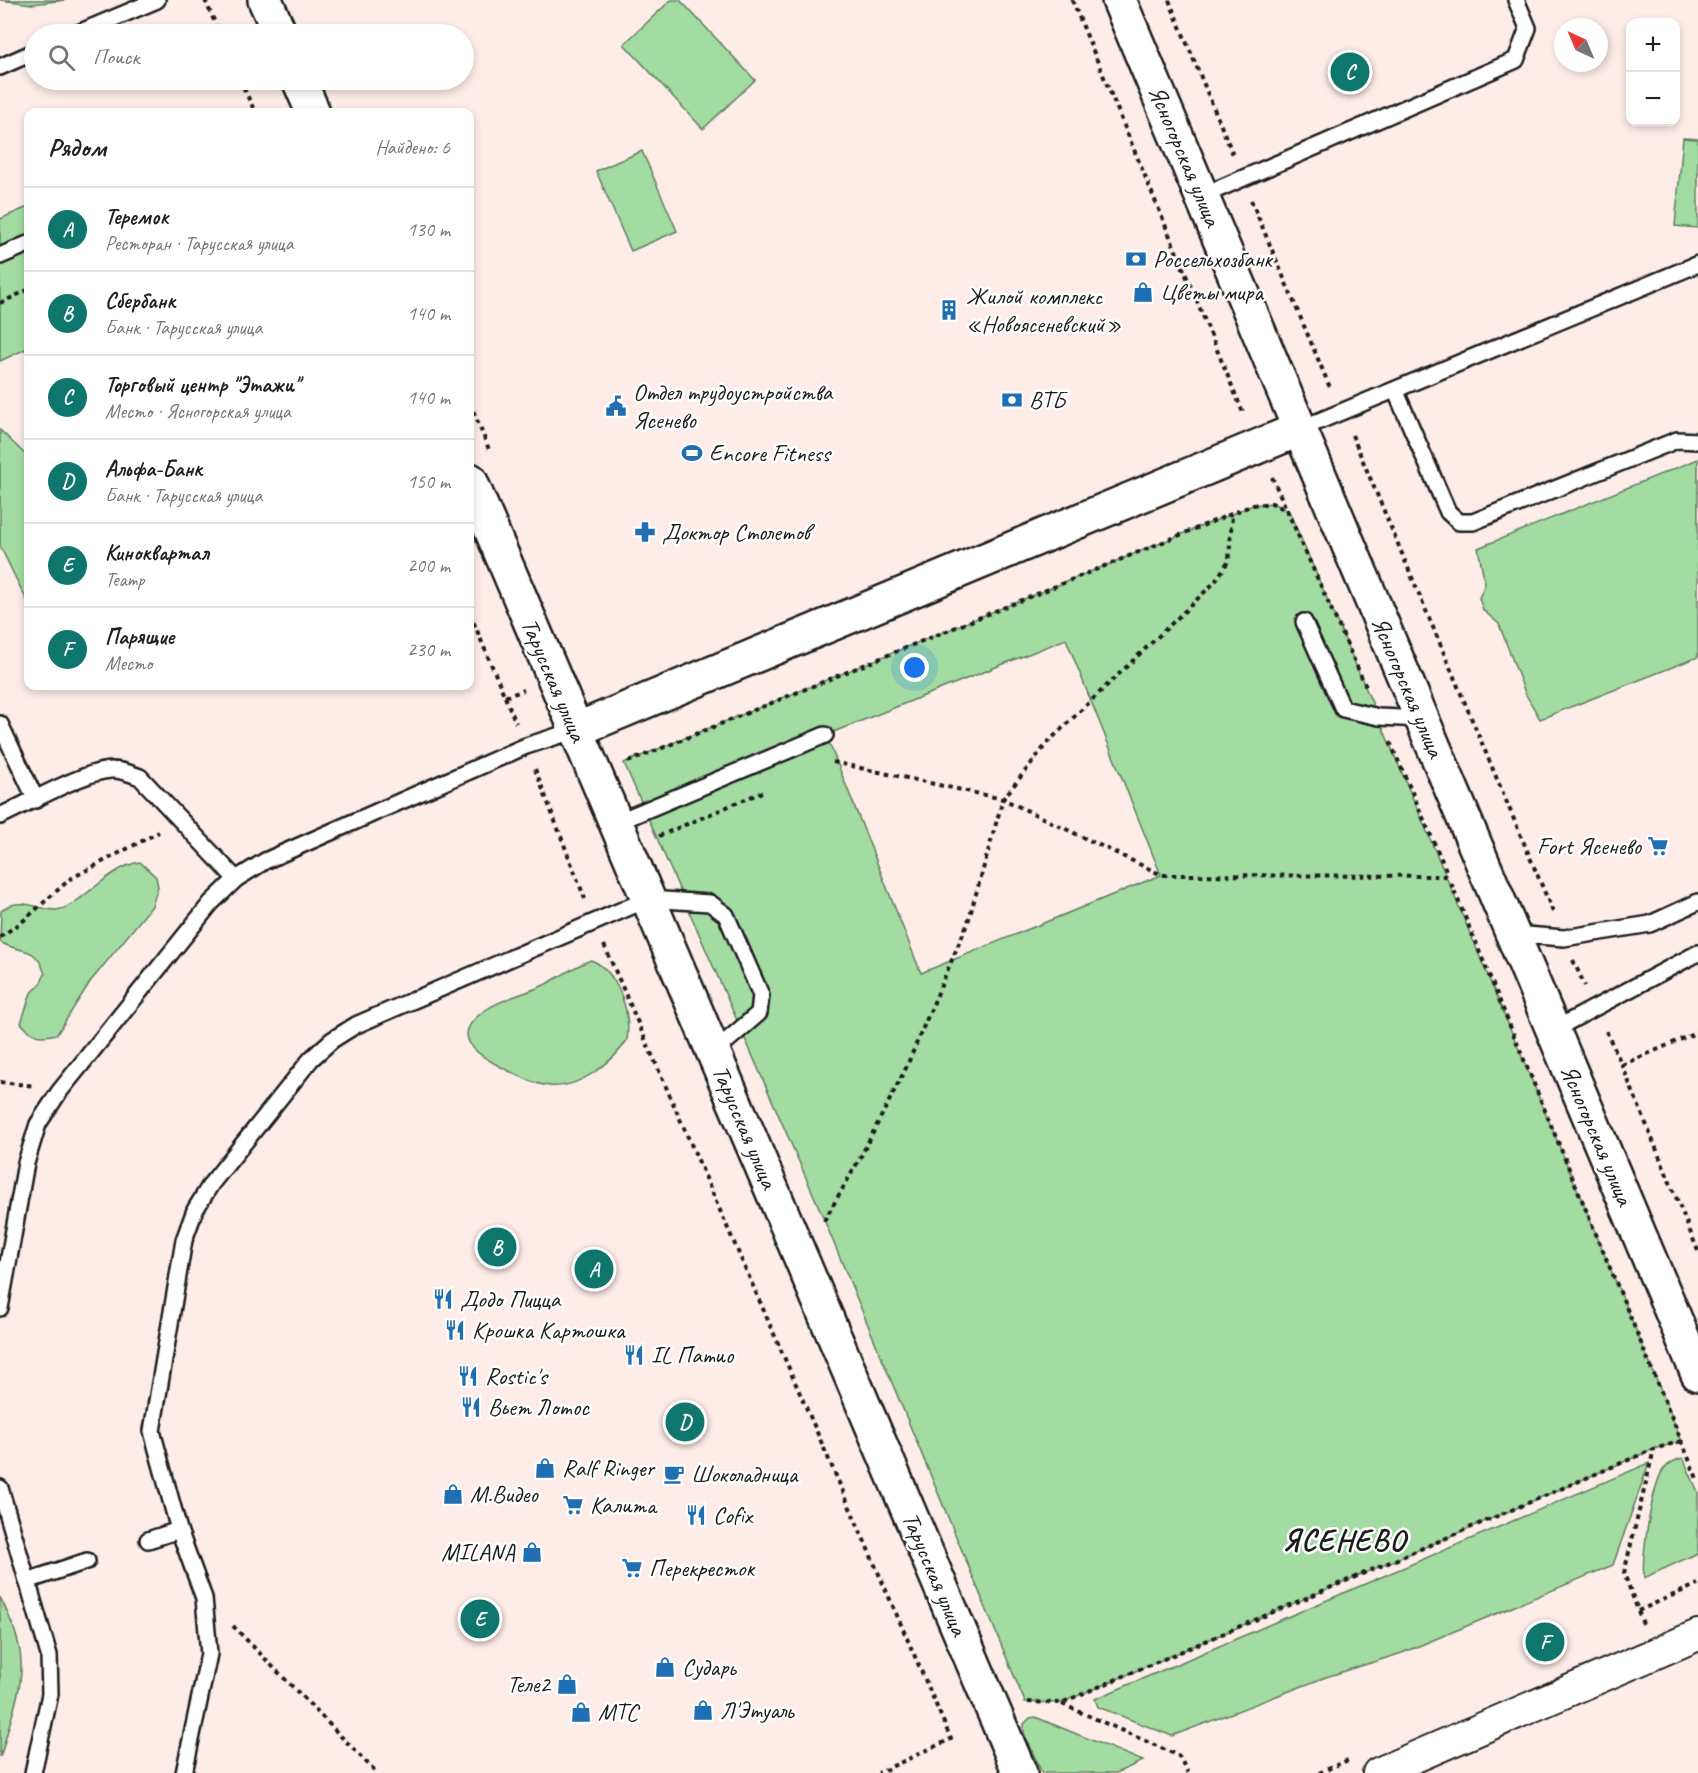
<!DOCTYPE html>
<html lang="ru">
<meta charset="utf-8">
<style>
body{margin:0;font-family:Caveat,sans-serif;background:#f2f2f2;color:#202124}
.controls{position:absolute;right:18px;top:18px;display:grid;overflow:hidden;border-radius:12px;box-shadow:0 3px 9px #0003}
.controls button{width:54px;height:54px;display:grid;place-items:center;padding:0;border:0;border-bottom:2px solid #e0e0e0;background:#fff;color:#202124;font:30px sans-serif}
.compass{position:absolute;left:1554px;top:18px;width:54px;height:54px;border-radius:50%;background:#fff;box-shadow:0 3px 9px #0003;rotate:316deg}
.you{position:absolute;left:915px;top:668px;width:21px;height:21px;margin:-15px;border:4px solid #fff;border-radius:50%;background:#1a73e8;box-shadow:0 0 0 9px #1a73e833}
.badge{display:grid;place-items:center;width:39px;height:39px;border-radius:50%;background:#0f766e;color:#fff;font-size:20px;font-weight:700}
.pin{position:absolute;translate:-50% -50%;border:3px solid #fff;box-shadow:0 2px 6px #0006}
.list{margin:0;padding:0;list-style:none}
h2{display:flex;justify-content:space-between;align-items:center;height:78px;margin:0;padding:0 24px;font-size:26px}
h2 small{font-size:20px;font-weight:400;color:#757577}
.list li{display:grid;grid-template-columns:39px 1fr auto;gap:18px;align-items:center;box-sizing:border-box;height:84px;padding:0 24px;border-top:2px solid #e0e0e0}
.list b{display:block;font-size:22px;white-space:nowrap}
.list p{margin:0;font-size:20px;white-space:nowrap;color:#757577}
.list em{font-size:20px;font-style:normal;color:#757577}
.icon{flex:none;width:33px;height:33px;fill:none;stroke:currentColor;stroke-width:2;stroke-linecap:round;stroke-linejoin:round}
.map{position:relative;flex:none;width:1698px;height:1773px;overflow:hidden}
.search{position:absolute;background:#fff;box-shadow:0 3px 9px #0003;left:24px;top:24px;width:450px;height:66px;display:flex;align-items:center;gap:15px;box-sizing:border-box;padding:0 21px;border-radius:33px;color:#757577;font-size:22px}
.panel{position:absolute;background:#fff;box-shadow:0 3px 9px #0003;left:24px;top:108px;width:450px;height:582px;border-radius:12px}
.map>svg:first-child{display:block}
.green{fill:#a2dca2;stroke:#5f7c5f;stroke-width:1.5;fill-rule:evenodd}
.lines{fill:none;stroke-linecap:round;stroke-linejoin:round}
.service-casing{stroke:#1c1c1c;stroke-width:20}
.minor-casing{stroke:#1c1c1c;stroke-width:34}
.tertiary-casing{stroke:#1c1c1c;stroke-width:38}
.secondary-casing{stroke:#1c1c1c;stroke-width:38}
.path{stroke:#1c1c1c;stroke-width:4;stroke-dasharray:4.5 4.5;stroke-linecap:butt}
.service{stroke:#fff;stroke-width:15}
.minor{stroke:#fff;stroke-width:30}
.tertiary{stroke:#fff;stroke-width:33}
.secondary{stroke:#fff;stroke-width:33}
.labels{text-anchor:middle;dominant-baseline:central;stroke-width:5;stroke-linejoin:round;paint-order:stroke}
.street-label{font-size:24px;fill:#1c1c1c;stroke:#fff}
.poi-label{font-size:24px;fill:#1c1c1c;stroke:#fff;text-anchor:start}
.district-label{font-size:30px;font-weight:bold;letter-spacing:1.5px;fill:#1c1c1c;stroke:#fff}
</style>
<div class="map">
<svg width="1698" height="1773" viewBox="0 0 1698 1773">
<rect width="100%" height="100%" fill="#fdece8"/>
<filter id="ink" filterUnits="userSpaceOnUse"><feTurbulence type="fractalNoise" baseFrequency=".0167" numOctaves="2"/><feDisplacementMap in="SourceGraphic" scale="12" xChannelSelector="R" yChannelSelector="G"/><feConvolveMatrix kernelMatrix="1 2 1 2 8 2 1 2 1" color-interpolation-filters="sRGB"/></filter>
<g filter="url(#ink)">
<g class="green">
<polygon points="0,0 66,0 32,4"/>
<polygon points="671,0 680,0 755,80 703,129 624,44"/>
<polygon points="1683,138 1698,139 1698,228 1675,226"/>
<polygon points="642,151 677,231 631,251 596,171"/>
<polygon points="28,207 28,348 0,361 0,219"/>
<polygon points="0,430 28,457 28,603 0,546"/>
<polygon points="1698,459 1698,657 1540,719 1525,693 1499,624 1483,610 1479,598 1485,584 1478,548"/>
<path d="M1272 503 1289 511C1424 820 1553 1130 1682 1441L1654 1449 1061 1703 1025 1702 818 1205 624 763 1253 505ZM1066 639 1161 875 921 973 826 735Z"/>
<path d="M140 862 156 877 158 887 152 906 90 982 57 1034C39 1038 33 1037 21 1023L31 993 39 986 45 974C35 943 22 955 0 942L1 911C18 896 37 909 55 910 78 910 107 867 140 862Z"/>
<path d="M591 960C618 971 631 1012 627 1040 620 1052 610 1061 599 1069 560 1097 540 1087 501 1067 486 1059 454 1043 473 1021 490 1001 520 996 542 986 559 978 574 966 591 960Z"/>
<path d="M1683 1458 1698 1492V1553L1644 1578C1641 1559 1652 1486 1663 1470 1669 1463 1674 1460 1683 1458Z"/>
<polygon points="1649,1463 1613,1565 1402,1653 1326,1677 1172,1736 1098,1707 1095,1699"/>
<path d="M0 1597C27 1651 26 1671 9 1726 6 1736 4 1747 0 1757Z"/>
<polygon points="1035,1717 1143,1761 1116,1773 1042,1773 1024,1733 1024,1724 1030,1718"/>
</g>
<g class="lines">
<g class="service-casing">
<g id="service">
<polyline points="76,34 157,0"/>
<polyline points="0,67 34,52"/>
<polyline points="1202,196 1516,60 1528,28 1516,0"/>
<polyline points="0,256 28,244"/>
<polyline points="1396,392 1448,512 1459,522 1473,522 1677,440 1698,441"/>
<polyline points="1300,429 1698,264"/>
<polyline points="1304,622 1343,709 1379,717 1422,719"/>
<polyline points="0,724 36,800"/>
<path d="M0 816C25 805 88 769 113 770 122 770 132 774 140 777L236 879"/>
<polyline points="615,823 825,735"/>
<polyline points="1512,934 1564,938 1650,924 1698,902"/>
<polyline points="1553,1030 1698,953"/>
<polyline points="0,1308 26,1163 38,1124 59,1092 211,903 236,879 265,861 526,746 576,730"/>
<polyline points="0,1488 49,1655 50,1694 33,1773"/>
<polyline points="148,1540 179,1530"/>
<polyline points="27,1581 87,1561"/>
<polyline points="184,1773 209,1654 204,1598 179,1530 152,1431 184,1240 195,1210 211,1184 311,1059 332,1040 356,1025 648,899 710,903 726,915 761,995 759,1013 713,1053"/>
</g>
</g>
<g class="minor-casing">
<polyline id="minor" points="1378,1773 1698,1635"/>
</g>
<g class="tertiary-casing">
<polyline id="tertiary" points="576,730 1300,429"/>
</g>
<g class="secondary-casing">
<g id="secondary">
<polyline points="265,0 280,34"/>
<polyline points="1119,0 1698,1374"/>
<polyline points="299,80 313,112"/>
<polyline points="470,480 1020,1773"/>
</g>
</g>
<g class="path">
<polyline points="205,0 220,34"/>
<polyline points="1072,0 1244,415"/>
<polyline points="1169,0 1234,157"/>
<polyline points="240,80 255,112"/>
<polyline points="1251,200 1331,390"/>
<polyline points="0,303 28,290"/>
<polyline points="470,403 490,452"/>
<polyline points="1352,435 1553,912"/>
<polyline points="1272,477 1367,689"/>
<polyline points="470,614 516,723"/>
<polyline points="505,697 524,690"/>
<polyline points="1390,742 1446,870"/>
<polyline points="628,762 1253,505 1272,503 1288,511"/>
<polyline points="833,762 1003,799 1162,875 1448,876"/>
<polyline points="535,769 585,899"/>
<polyline points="659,836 762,792"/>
<polyline points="1451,883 1698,1481"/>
<polyline points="0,937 22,922 70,879 159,832"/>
<polyline points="604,945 951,1739 878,1773"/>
<polyline points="1573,960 1585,986"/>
<polyline points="1606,1031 1622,1065 1698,1251"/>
<polyline points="1622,1065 1698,1032"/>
<polyline points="0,1082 35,1086"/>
<polyline points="824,1221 859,1160 906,1068 968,922 1003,799 1049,741 1215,582 1229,560 1232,514"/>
<polyline points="1638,1611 1698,1584"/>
<polyline points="1643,1624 1624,1573 1654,1449"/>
<polyline points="233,1626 377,1773"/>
<polyline points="1028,1702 1061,1703 1654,1449 1682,1441"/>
<polyline points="1062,1704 1179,1756 1188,1773"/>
<polyline points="1319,1773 1348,1760"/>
</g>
<use href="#service" class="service"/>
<use href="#minor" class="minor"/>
<use href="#tertiary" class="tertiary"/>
<use href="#secondary" class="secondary"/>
</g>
</g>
<defs>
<g id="bank-bare" transform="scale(1.62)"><path d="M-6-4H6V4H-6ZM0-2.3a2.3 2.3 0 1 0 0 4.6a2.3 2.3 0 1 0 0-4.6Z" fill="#1f6fb2" stroke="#fff" stroke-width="2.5" paint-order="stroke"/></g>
<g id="shop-bare" transform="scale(1.62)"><path d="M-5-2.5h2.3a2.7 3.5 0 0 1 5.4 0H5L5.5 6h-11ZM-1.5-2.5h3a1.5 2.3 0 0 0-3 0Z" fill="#1f6fb2" stroke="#fff" stroke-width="2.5" paint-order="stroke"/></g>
<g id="building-bare" transform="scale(1.62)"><path d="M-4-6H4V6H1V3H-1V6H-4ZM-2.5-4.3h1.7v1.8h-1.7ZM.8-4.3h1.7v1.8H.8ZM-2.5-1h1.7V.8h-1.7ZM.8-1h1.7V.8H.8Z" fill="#1f6fb2" stroke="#fff" stroke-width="2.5" paint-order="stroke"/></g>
<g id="civic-bare" transform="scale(1.62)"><path d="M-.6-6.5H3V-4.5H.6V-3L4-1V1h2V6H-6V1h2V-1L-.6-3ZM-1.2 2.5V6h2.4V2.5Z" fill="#1f6fb2" stroke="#fff" stroke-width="2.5" paint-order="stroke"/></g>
<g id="stadium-bare" transform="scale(1.62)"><path d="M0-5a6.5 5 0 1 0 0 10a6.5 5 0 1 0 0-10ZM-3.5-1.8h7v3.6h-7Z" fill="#1f6fb2" stroke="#fff" stroke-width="2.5" paint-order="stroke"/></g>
<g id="pharmacy-bare" transform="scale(1.62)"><path d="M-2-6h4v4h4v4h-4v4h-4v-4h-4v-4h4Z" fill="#1f6fb2" stroke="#fff" stroke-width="2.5" paint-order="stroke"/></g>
<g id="supermarket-bare" transform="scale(1.62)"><path d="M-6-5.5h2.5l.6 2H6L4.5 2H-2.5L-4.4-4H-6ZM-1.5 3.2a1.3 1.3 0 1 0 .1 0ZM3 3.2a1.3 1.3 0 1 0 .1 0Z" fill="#1f6fb2" stroke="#fff" stroke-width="2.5" paint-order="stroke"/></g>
<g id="restaurant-bare" transform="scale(1.62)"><path d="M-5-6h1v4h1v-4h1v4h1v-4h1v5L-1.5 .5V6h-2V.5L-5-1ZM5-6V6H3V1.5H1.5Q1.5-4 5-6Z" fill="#1f6fb2" stroke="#fff" stroke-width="2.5" paint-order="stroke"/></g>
<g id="cafe-bare" transform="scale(1.62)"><path d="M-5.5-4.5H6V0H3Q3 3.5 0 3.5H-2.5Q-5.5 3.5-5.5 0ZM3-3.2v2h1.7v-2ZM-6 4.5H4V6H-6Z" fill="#1f6fb2" stroke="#fff" stroke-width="2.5" paint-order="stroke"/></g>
</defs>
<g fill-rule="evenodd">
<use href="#bank-bare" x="1136" y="259"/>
<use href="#shop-bare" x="1143" y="292"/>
<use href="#building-bare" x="949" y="310"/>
<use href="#bank-bare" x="1012" y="400"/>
<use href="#civic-bare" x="616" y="406"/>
<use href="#stadium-bare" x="692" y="453"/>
<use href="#pharmacy-bare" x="645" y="532"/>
<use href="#supermarket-bare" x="1658" y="846"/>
<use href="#restaurant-bare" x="443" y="1299"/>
<use href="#restaurant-bare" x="455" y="1330"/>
<use href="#restaurant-bare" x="634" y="1355"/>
<use href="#restaurant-bare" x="468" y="1376"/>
<use href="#restaurant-bare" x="471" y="1407"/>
<use href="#shop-bare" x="545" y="1468"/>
<use href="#cafe-bare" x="674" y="1474"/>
<use href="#shop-bare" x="453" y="1494"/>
<use href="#supermarket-bare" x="573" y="1505"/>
<use href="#restaurant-bare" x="696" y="1515"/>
<use href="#shop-bare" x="532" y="1552"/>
<use href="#supermarket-bare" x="632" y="1568"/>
<use href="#shop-bare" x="665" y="1667"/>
<use href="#shop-bare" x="567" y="1684"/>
<use href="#shop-bare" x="703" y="1710"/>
<use href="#shop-bare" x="581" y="1712"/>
</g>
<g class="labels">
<g class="street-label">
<text transform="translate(1185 156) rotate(67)">Ясногорская улица</text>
<text transform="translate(554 680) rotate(67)">Тарусская улица</text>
<text transform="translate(1408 687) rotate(67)">Ясногорская улица</text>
<text transform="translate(745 1127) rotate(67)">Тарусская улица</text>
<text transform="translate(1597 1135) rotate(67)">Ясногорская улица</text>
<text transform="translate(935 1574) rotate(67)">Тарусская улица</text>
</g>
<g class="poi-label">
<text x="1153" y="259">Россельхозбанк</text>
<text x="1160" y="292">Цветы мира</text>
<text x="966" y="296">Жилой комплекс<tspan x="966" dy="28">«Новоясеневский»</tspan></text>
<text x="633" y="392">Отдел трудоустройства<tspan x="633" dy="28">Ясенево</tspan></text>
<text x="1029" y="400">ВТБ</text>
<text x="709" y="453">Encore Fitness</text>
<text x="662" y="532">Доктор Столетов</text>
<text x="1641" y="846" text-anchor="end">Fort Ясенево</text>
<text x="460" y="1299">Додо Пицца</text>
<text x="472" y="1330">Крошка Картошка</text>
<text x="651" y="1355">IL Патио</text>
<text x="485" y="1376">Rostic's</text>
<text x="488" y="1407">Вьет Лотос</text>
<text x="562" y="1468">Ralf Ringer</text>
<text x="691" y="1474">Шоколадница</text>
<text x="470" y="1494">М.Видео</text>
<text x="590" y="1505">Калита</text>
<text x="713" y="1515">Cofix</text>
<text x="515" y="1552" text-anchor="end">MILANA</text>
<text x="649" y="1568">Перекресток</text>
<text x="682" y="1667">Сударь</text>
<text x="550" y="1684" text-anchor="end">Теле2</text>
<text x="720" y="1710">Л'Этуаль</text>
<text x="598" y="1712">МТС</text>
</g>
<g class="district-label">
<text x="1344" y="1540">ЯСЕНЕВО</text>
</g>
</g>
</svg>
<div class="controls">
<button>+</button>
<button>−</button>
</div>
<svg class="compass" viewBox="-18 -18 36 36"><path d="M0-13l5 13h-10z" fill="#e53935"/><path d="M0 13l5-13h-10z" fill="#757577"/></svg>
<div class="you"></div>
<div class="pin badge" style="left:594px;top:1269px">A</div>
<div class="pin badge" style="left:497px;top:1247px">B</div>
<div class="pin badge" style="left:1350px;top:72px">C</div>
<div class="pin badge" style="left:685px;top:1422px">D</div>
<div class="pin badge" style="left:480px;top:1619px">E</div>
<div class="pin badge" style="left:1545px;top:1642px">F</div>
<div class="search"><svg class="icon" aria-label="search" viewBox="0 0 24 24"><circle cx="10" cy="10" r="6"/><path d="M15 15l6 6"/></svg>Поиск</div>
<section class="panel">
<h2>Рядом<small>Найдено: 6</small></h2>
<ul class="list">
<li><span class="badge">A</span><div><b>Теремок</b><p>Ресторан · Тарусская улица</p></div><em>130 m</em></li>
<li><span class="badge">B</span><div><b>Сбербанк</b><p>Банк · Тарусская улица</p></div><em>140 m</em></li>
<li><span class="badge">C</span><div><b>Торговый центр &quot;Этажи&quot;</b><p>Место · Ясногорская улица</p></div><em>140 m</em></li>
<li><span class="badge">D</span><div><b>Альфа-Банк</b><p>Банк · Тарусская улица</p></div><em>150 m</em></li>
<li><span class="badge">E</span><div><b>Киноквартал</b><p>Театр</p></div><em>200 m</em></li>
<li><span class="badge">F</span><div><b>Парящие</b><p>Место</p></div><em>230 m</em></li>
</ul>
</section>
</div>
